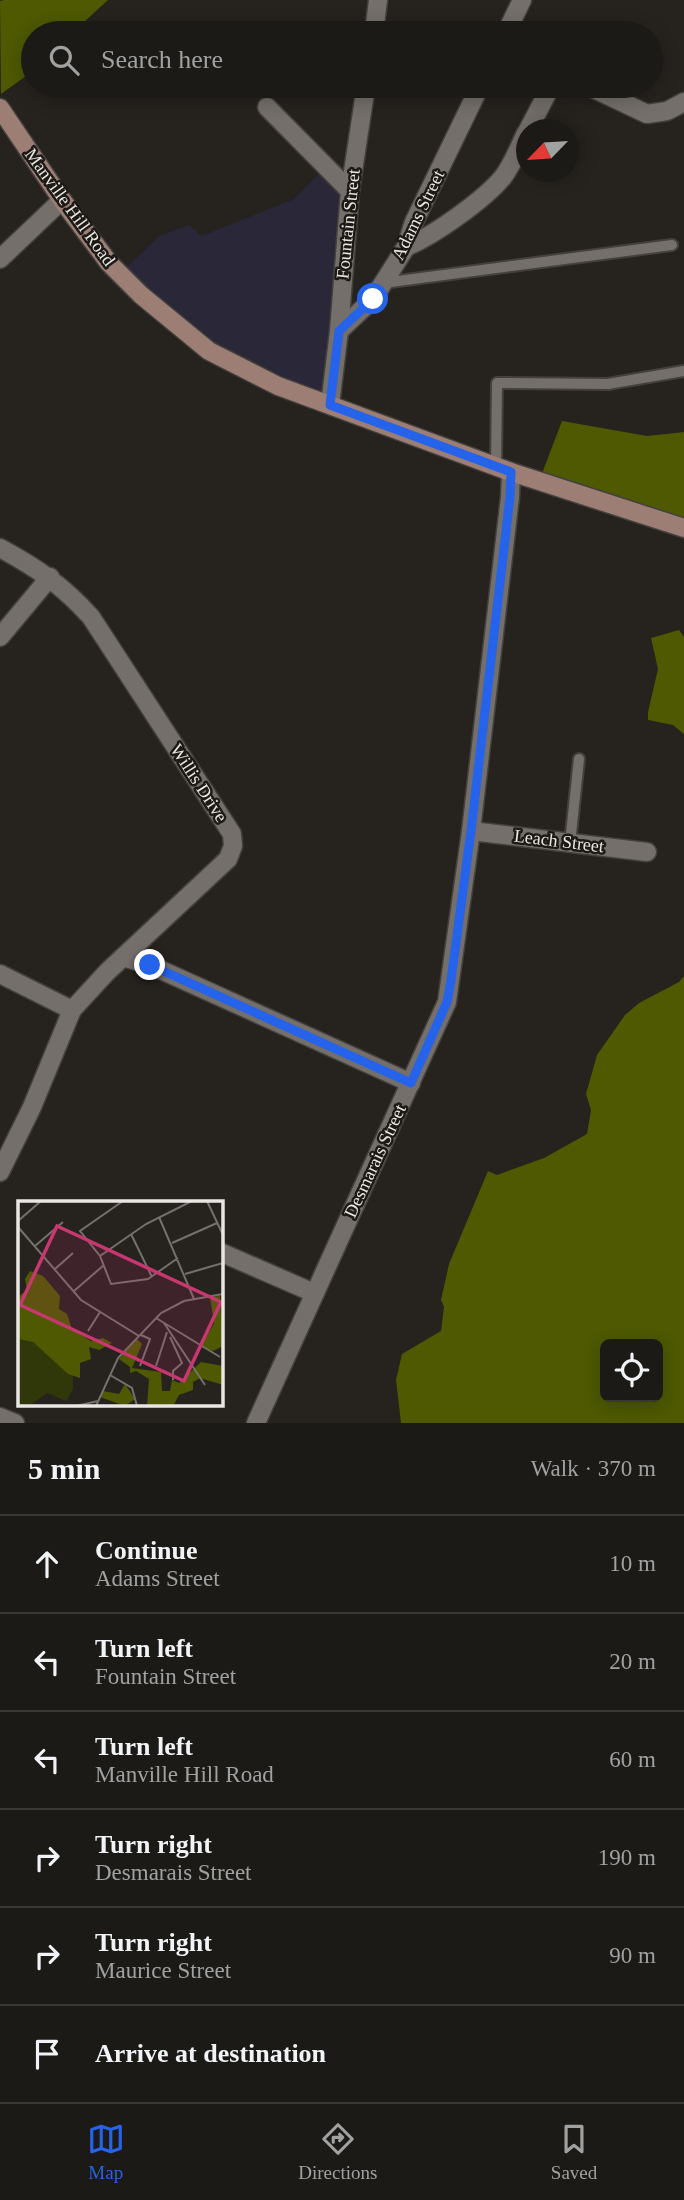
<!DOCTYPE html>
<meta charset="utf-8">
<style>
body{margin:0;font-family:Georgia,serif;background:#25231f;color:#f1f3f6}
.controls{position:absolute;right:21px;bottom:21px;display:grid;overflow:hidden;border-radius:10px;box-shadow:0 4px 18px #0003}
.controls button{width:63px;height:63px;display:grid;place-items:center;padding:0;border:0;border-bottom:2px solid #3a3835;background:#1c1a16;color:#f1f3f6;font:35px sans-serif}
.compass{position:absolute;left:516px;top:119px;width:63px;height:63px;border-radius:50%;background:#1c1a16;box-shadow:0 4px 18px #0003;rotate:245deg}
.stop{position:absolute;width:21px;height:21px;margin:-16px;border:5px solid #2563eb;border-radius:50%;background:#fff}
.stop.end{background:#2563eb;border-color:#fff;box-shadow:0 2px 7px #0008}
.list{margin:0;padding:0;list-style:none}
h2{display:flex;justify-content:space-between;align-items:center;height:91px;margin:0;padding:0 28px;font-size:30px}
h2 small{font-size:23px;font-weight:400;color:#a0a1a1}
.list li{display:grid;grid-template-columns:46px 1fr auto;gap:21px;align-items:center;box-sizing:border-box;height:98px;padding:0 28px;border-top:2px solid #3a3835}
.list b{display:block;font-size:26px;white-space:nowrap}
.list p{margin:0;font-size:23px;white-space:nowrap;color:#a0a1a1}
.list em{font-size:23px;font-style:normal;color:#a0a1a1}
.icon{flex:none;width:38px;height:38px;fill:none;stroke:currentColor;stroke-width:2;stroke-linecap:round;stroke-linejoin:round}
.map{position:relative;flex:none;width:684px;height:1423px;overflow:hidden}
.search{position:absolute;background:#1c1a16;box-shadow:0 4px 18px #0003;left:21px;right:21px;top:21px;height:77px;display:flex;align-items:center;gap:18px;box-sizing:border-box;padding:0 24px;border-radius:38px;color:#a0a1a1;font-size:26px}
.sheet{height:679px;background:#1c1a16}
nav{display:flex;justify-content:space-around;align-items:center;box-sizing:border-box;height:98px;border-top:2px solid #3a3835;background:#1c1a16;font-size:19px;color:#a0a1a1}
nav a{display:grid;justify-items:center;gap:4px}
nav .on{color:#2563eb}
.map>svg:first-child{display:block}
.commercial{fill:#2a2838}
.forest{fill:#4e5902;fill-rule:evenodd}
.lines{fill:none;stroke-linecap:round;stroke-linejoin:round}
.service-casing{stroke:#43403d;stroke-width:14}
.minor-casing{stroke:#43403d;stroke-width:21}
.secondary-casing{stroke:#43403d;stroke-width:21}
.service{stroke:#746f6a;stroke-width:10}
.minor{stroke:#746f6a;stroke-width:18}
.secondary{stroke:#9d7e75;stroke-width:18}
.route{stroke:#2563eb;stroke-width:9}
.labels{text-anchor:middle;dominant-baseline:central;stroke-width:5;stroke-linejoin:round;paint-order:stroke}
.street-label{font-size:18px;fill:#e9e6e3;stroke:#1d1915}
.inset-road{fill:none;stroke:#74706d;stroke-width:2}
.view{fill:#c8376f;fill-opacity:0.15;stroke:#c8376f;stroke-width:3.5}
.inset-edge{fill:none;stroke:#e9e6e3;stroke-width:3.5}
</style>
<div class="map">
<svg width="684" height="1423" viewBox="0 0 684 1423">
<rect width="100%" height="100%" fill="#26221e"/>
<polygon class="commercial" points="329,163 349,181 337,402 256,372 171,317 126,268 159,236 189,225 202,236 294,199"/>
<g class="forest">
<polygon points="4,0 108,0 72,33 33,33 33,71 1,94 0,1"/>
<polygon points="562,421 647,436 684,432 684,525 541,476"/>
<polygon points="679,630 684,637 684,734 673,725 648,720 648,712 658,669 651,638"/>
<path d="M684 976V1423H401L396 1380 402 1354 441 1331 444 1307 441 1300 449 1264 488 1171 497 1175 544 1158 587 1134 591 1110 586 1094 597 1055 625 1015 639 1003 679 982ZM658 1344V1397H605V1344Z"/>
</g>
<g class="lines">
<g class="service-casing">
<g id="service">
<polyline points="383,283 672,245"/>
<polyline points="496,467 497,383 608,384 684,371"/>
<polyline points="570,843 579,759"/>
</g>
</g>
<g class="minor-casing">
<g id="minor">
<polyline points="374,33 378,0"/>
<polyline points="506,33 522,0"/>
<polyline points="588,86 647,114 667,111 684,102"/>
<polyline points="267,107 350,191"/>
<polyline points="528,130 551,86"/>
<path d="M406 247C433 236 484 200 503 177 513 164 519 147 526 133"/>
<polyline points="0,259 62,200"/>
<polyline points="339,331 373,299 406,247 414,222 480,86"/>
<polyline points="330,405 339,331 350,191 366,86"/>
<path d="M0 548C37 568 62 585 91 617L232 834 233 846 228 859 107 972 72 1010 32 1107 0 1172"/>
<polyline points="0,637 50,577"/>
<polyline points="471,831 647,852"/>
<polyline points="123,957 150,965 411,1083"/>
<polyline points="0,974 72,1010"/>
<polyline points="220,1252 314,1293"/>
<polyline points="0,1417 15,1423"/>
<polyline points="256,1423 447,1002 471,831 510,497 511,472"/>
</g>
</g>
<g class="secondary-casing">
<polyline id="secondary" points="0,108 62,200 109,263 141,295 209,351 278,386 511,472 684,528"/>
</g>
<use href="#service" class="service"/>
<use href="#minor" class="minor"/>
<use href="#secondary" class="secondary"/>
</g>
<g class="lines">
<polyline class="route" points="150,965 411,1083 447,1002 451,980 471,831 510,497 511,472 330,405 339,331 373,299"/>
</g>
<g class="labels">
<g class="street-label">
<text transform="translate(70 207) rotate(54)">Manville Hill Road</text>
<text transform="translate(418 215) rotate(-64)">Adams Street</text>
<text transform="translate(348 224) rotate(-84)">Fountain Street</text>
<text transform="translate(199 783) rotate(57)">Willis Drive</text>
<text transform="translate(559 841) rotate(7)">Leach Street</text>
<text transform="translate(375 1161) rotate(-65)">Desmarais Street</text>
</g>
</g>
<g transform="translate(18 1201)">
<rect width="205" height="205" fill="#26221e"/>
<path d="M0 138 15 141 55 174V188L48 200 29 192 11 205H0Z" fill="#303708"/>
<path d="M12 70 25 75 42 95 41 108 49 113 54 128 73 140 85 137 94 142 81 149 71 146 73 158 62 162V177L50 173 15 141 0 138V96L9 89 7 78ZM202 95 205 145 195 150 183 146 196 122 192 96ZM119 138 124 143 114 167 143 171 144 190H152L154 179 161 182 183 161 205 165V184L182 177 175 181V189L161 194 155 205H129L131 178 118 170 112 172V166L101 158ZM107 183 117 198 107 205 82 196 85 190 101 193Z" fill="#4e5902"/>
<path class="inset-road" d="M105 0 62 30 82 55 93 83 130 78 160 57M189 0 205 34M141 16 176 98M0 20 23 0M0 26 63 99 121 135M113 33 134 76M154 42 199 22M17 45 45 21M82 55 128 23 174 0M37 68 55 52M167 73 205 62M56 90 86 64M138 117 202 156M146 122 187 184M70 130 82 111M152 136 164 162 155 170V179M122 165 132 138 123 134M138 165 149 131M92 174 114 187 119 205M58 205 80 200M78 205 100 157 143 112 166 100 205 93"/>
<path class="view" d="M39 25 203 101 166 180 2 104Z"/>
<rect width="205" height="205" class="inset-edge"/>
</g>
</svg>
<div class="controls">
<button><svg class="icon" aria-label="locate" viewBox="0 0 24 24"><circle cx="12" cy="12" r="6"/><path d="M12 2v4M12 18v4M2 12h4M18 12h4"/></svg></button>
</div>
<svg class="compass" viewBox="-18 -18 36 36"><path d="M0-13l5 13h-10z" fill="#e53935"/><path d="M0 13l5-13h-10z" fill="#a0a1a1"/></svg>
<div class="stop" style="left:373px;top:299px"></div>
<div class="stop end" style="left:150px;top:965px"></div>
<div class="search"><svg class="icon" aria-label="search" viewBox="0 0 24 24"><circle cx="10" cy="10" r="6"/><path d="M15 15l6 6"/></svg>Search here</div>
</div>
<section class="sheet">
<h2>5 min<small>Walk · 370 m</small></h2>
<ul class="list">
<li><svg class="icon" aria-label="ahead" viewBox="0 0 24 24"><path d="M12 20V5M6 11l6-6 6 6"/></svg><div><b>Continue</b><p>Adams Street</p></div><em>10 m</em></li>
<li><svg class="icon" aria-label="left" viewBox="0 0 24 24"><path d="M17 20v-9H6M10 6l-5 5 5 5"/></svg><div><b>Turn left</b><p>Fountain Street</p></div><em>20 m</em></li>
<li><svg class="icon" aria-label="left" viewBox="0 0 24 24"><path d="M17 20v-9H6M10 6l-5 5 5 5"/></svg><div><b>Turn left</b><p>Manville Hill Road</p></div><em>60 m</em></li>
<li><svg class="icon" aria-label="right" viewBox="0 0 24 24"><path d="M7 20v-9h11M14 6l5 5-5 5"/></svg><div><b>Turn right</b><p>Desmarais Street</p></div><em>190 m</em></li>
<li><svg class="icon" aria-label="right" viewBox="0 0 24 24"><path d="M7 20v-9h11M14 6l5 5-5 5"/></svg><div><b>Turn right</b><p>Maurice Street</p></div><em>90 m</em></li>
<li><svg class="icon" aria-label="arrive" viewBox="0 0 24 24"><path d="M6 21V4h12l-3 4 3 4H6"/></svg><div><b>Arrive at destination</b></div></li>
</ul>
</section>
<nav>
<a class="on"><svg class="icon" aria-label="map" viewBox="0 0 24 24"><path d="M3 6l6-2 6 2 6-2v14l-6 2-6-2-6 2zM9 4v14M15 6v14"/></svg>Map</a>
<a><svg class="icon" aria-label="directions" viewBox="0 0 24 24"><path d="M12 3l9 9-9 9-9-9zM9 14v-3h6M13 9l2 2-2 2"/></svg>Directions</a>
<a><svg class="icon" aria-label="saved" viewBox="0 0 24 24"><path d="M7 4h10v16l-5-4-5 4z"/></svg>Saved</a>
</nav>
